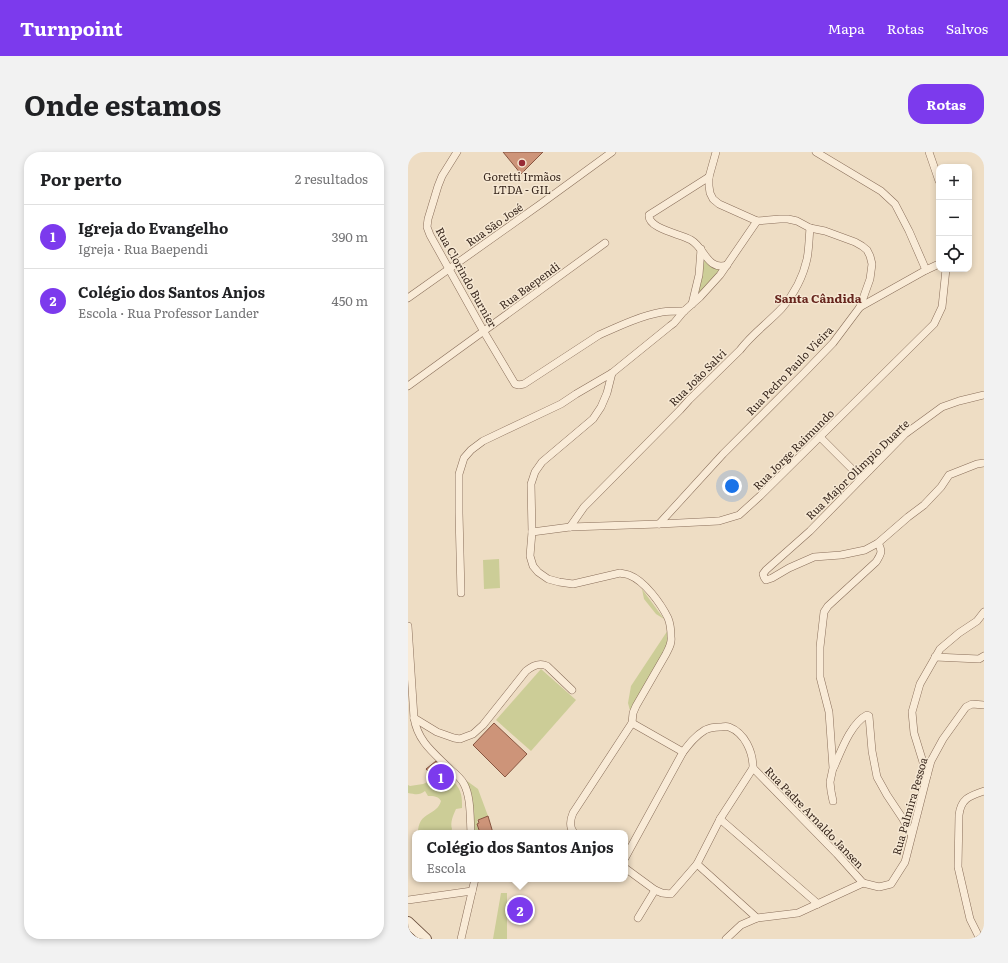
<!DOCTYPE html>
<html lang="pt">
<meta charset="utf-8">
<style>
body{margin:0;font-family:Literata,serif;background:#f2f2f2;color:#202124}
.controls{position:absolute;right:12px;top:12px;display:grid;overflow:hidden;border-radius:8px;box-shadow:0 2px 6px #0003}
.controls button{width:36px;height:36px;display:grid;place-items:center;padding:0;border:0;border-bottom:1px solid #e0e0e0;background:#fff;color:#202124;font:20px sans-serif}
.you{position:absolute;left:324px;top:334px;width:14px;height:14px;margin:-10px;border:3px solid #fff;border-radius:50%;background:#1a73e8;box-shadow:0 0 0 6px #1a73e833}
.badge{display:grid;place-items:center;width:26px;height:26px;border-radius:50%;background:#7c3aed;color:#fff;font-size:13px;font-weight:700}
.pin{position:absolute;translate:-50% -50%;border:2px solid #fff;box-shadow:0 1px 4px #0006}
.popup{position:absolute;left:4px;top:678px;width:216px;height:52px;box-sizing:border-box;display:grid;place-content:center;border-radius:8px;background:#fff;filter:drop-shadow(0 1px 3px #0005);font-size:13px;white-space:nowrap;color:#757577}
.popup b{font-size:15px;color:#202124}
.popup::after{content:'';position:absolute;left:50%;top:100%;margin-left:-8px;border:8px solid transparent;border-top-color:#fff}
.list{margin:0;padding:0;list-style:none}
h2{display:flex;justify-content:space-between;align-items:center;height:52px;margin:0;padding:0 16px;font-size:17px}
h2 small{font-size:13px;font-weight:400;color:#757577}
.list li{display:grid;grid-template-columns:26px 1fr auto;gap:12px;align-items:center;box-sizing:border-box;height:64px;padding:0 16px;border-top:1px solid #e0e0e0}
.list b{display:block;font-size:15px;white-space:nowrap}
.list p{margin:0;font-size:13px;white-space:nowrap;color:#757577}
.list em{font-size:13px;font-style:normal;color:#757577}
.icon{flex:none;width:22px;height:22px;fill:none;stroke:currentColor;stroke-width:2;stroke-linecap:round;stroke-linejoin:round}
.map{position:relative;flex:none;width:576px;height:787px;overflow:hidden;border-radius:16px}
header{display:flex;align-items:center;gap:24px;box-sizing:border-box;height:56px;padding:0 20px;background:#7c3aed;color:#fff}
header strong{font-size:19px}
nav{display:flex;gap:22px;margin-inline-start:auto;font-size:14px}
.intro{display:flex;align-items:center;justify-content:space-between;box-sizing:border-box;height:96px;padding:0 24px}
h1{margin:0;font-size:28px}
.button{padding:10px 18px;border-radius:16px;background:#7c3aed;color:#fff;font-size:14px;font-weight:700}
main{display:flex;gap:24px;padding:0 24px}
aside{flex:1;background:#fff;border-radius:16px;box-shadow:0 2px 6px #0003}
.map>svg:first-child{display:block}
.green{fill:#cccd97}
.building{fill:#cd9479;stroke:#885540}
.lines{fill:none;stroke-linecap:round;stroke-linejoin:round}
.street-casing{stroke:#896e5a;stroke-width:8}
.secondary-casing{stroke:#6b4f3d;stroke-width:12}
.street{stroke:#f9ebd7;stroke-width:7}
.secondary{stroke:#f9ebd7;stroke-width:10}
.poi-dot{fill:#982a36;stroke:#f6e8d3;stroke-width:1.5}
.labels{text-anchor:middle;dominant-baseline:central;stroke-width:3;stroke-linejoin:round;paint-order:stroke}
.poi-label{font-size:11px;fill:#39281e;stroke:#f6e8d3}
.street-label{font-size:11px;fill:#39281e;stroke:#f6e8d3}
.neighbourhood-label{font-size:12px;font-weight:bold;fill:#66251d;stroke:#f6e8d3}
</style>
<header>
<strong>Turnpoint</strong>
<nav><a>Mapa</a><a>Rotas</a><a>Salvos</a></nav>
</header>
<div class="intro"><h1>Onde estamos</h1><a class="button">Rotas</a></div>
<main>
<aside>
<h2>Por perto<small>2 resultados</small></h2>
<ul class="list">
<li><span class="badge">1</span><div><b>Igreja do Evangelho</b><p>Igreja · Rua Baependi</p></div><em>390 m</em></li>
<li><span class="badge">2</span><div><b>Colégio dos Santos Anjos</b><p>Escola · Rua Professor Lander</p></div><em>450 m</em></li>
</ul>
</aside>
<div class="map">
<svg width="576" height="787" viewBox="0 0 576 787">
<rect width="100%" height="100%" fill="#eeddc4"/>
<g class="green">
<polygon points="295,106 313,117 290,145"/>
<polygon points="91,407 92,436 76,437 75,408"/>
<polygon points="234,437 256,467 248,462 236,447"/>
<polygon points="262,475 264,485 224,566 220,551 223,534"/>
<polygon points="133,517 168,548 123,599 88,568"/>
<path d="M25 628H28L37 638 46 630C54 639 54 645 54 656L48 657C45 664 42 670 44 677L43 680 37 679 35 681H10C10 659 29 664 33 649 30 644 26 644 20 644L17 639C11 644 7 642 0 641V633L2 634 15 632Z"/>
<polygon points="59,629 70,637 80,664 69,668 70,671 69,672 71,681 67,681 66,679 64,644"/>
<polygon points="93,741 99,741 99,787 85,787"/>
</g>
<g class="building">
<polygon points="95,0 135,0 113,22"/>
<polygon points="86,571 119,602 97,625 65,593"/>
<polygon points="28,609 46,630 37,638 18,617"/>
<polygon points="80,664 85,681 72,681 69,672 71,671 70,668"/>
</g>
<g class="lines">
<g class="street-casing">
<g id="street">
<path d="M49 0 34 24 30 34 20 67 19 75 22 83 76 180 107 232 111 233 116 232 191 183C211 174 232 164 254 160 261 159 269 159 276 159"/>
<polyline points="408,0 473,39 487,52 501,79 518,118"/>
<polyline points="521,0 531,29"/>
<path d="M301 25 241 63C240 77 273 82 283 88 297 96 299 119 319 113"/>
<polyline points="0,146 134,51 204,0"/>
<polyline points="284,152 291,123 293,97"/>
<polyline points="452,155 518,118 531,112"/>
<polyline points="0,234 197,91"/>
<polyline points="576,243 551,249 534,255 497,282 402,379 358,418 355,422 356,425 358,428 364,426 381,416 406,405 433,403 457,398 470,391 500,365 516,353 533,335 541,323 569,312 576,311"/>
<polyline points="412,285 453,326"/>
<polyline points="251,372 315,302 396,221 425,191 452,155 462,127 464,112 462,104 459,98 454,94 447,90 417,79 402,76 389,69 380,67 372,67 349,69 311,52 305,47 302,41 301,34 301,25 308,0"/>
<path d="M162 375 176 355 272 258 281 248 332 198C344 182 360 171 374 156 386 142 395 125 399 107 401 97 401 86 402 76"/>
<polyline points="124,380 162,375 251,372 311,369 331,363 352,344 526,172 534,155 538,117"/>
<polyline points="53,441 51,361 51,322 56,306 63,298 75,289 153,252 168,242 204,221 262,174 266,171 276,159 292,145 312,123 349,69"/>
<path d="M0 474 6 566C10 590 26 601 43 618 48 622 53 626 56 632 63 645 62 666 63 681"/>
<polyline points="527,505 571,507 576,504"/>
<path d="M6 566 29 580 46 586 52 587 57 585 65 582 75 573 118 519C124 514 131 510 139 514L164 538"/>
<polyline points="224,571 275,600"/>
<path d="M426 615C433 599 443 571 459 563L461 564 464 599 469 625 479 643 495 667 503 682"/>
<polyline points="519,623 506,581 504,560 512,532 532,497 551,481 569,469 576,460"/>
<path d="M425 649 423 639 422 630 425 616 421 560 412 525V495L416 460 420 454 468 410C473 402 475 400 470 391"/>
<polyline points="312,667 410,752"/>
<path d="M166 681C161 675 162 668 165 661L224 571 225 561 228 554 258 502C261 496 264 491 263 485 263 479 262 471 260 466 253 452 237 429 221 423 219 422 216 422 212 421L165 432 151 430 140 427 130 420 125 414 122 404 124 380 123 332 127 320 134 310 185 267 193 255 199 241 204 221"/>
<path d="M217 706 275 600C281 592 287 584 297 578 301 576 307 575 312 575 315 575 318 574 321 575 337 581 345 600 345 616L429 702 455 731 390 761 349 766 333 773 318 787"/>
<polyline points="289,712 349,766"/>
<polyline points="217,716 247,738"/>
<polyline points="455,731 471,735 483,732 497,710 519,624 523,609 535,587 558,555 564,552 576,553"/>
<polyline points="0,748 64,739"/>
<polyline points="230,766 247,738 254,741 263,742 289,712 312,667 345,616"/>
<polyline points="53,787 67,727"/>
<path d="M572 787 562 767 550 715 551 663C553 646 562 644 576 639"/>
</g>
</g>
<g class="secondary-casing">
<polyline id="secondary" points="0,770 18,787"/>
</g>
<use href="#street" class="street"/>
<use href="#secondary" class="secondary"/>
</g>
<circle class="poi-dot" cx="114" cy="11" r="4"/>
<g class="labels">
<g class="poi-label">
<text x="114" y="24">Goretti Irmãos<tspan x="114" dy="13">LTDA - GIL</tspan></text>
</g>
<g class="street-label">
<text transform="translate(86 72) rotate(-35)">Rua São José</text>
<text transform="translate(59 125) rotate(61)">Rua Clorindo Burnier</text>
<text transform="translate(121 133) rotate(-36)">Rua Baependi</text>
<text transform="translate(381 218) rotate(-46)">Rua Pedro Paulo Vieira</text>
<text transform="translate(289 225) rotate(-45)">Rua João Salvi</text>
<text transform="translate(385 297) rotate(-45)">Rua Jorge Raimundo</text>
<text transform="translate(449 317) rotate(-44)">Rua Major Olímpio Duarte</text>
<text transform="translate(501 654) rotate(-74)">Rua Palmira Pessoa</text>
<text transform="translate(407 665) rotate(46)">Rua Padre Arnaldo Jansen</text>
</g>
<g class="neighbourhood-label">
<text x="410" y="146">Santa Cândida</text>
</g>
</g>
</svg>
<div class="controls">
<button>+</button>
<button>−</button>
<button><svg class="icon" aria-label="locate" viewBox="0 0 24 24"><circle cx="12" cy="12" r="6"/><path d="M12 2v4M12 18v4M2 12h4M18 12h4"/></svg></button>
</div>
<div class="you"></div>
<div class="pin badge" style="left:33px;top:625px">1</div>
<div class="pin badge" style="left:112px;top:758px">2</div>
<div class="popup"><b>Colégio dos Santos Anjos</b>Escola</div>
</div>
</main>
